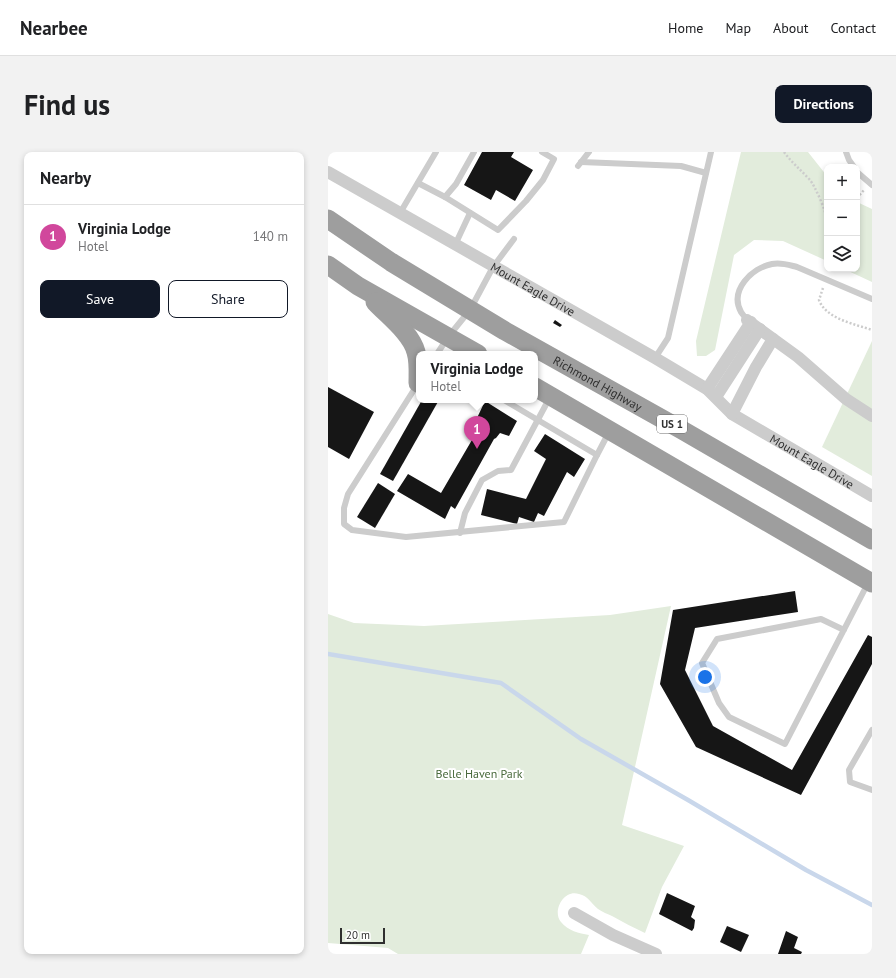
<!DOCTYPE html>
<meta charset="utf-8">
<style>
body{margin:0;font-family:"PT Sans",sans-serif;background:#f2f2f2;color:#202124}
.controls{position:absolute;right:12px;top:12px;display:grid;overflow:hidden;border-radius:8px;box-shadow:0 2px 6px #0003}
.controls button{width:36px;height:36px;display:grid;place-items:center;padding:0;border:0;border-bottom:1px solid #e0e0e0;background:#fff;color:#202124;font:20px sans-serif}
.scale{position:absolute;left:12px;bottom:10px;width:45px;box-sizing:border-box;padding-left:4px;border:2px solid #2f2f2f;border-top:0;font-size:11px;line-height:14px;white-space:nowrap;color:#2f2f2f;-webkit-text-stroke:3px #fff;paint-order:stroke}
.you{position:absolute;left:377px;top:525px;width:14px;height:14px;margin:-10px;border:3px solid #fff;border-radius:50%;background:#1a73e8;box-shadow:0 0 0 6px #1a73e833}
.badge{display:grid;place-items:center;width:26px;height:26px;border-radius:50%;background:#111827;color:#fff;font-size:13px;font-weight:700}
.pin{position:absolute;translate:-50% -33px;filter:drop-shadow(0 1px 2px #0008)}
.pin::after{content:'';position:absolute;top:21px;width:14px;height:12px;background:inherit;clip-path:polygon(0 0,100% 0,50% 100%)}
.popup{position:absolute;left:88px;top:199px;width:122px;height:52px;box-sizing:border-box;display:grid;place-content:center;border-radius:8px;background:#fff;filter:drop-shadow(0 1px 3px #0005);font-size:13px;white-space:nowrap;color:#757577}
.popup b{font-size:15px;color:#202124}
.popup::after{content:'';position:absolute;left:50%;top:100%;margin-left:-8px;border:8px solid transparent;border-top-color:#fff}
.list{margin:0;padding:0;list-style:none}
h2{display:flex;justify-content:space-between;align-items:center;height:52px;margin:0;padding:0 16px;font-size:17px}
h2 small{font-size:13px;font-weight:400;color:#757577}
.list li{display:grid;grid-template-columns:26px 1fr auto;gap:12px;align-items:center;box-sizing:border-box;height:64px;padding:0 16px;border-top:1px solid #e0e0e0}
.list b{display:block;font-size:15px;white-space:nowrap}
.list p{margin:0;font-size:13px;white-space:nowrap;color:#757577}
.list em{font-size:13px;font-style:normal;color:#757577}
.actions{display:flex;gap:8px;padding:12px 16px}
.actions a{flex:1;padding:9px 0;border:1px solid #111827;border-radius:8px;text-align:center;font-size:14px;color:#111827}
.actions .main{background:#111827;color:#fff}
.icon{flex:none;width:22px;height:22px;fill:none;stroke:currentColor;stroke-width:2;stroke-linecap:round;stroke-linejoin:round}
.map{position:relative;flex:none;width:544px;height:802px;overflow:hidden;border-radius:8px}
header{display:flex;align-items:center;gap:24px;box-sizing:border-box;height:56px;padding:0 20px;background:#fff;border-bottom:1px solid #e0e0e0}
header strong{font-size:19px}
nav{display:flex;gap:22px;margin-inline-start:auto;font-size:14px}
.intro{display:flex;align-items:center;justify-content:space-between;box-sizing:border-box;height:96px;padding:0 24px}
h1{margin:0;font-size:28px}
.button{padding:10px 18px;border-radius:8px;background:#111827;color:#fff;font-size:14px;font-weight:700}
main{display:flex;gap:24px;padding:0 24px}
aside{flex:1;background:#fff;border-radius:8px;box-shadow:0 2px 6px #0003}
.map>svg:first-child{display:block}
.green{fill:#e2ecdc}
.lines{fill:none;stroke-linecap:round;stroke-linejoin:round}
.stream{stroke:#c9d7eb;stroke-width:4.5}
.building{fill:#161616}
.path{stroke:#ccc;stroke-width:2.5;stroke-dasharray:2 2;stroke-linecap:butt}
.service{stroke:#ccc;stroke-width:6}
.minor{stroke:#ccc;stroke-width:12}
.trunk{stroke:#9e9e9e;stroke-width:19}
.labels{text-anchor:middle;dominant-baseline:central;stroke-width:4;stroke-linejoin:round;paint-order:stroke}
.shield{fill:#fff;stroke:#6d6d6d;stroke-width:1}
.shield-label{font-size:11px;font-weight:bold;fill:#2f2f2f}
.street-label{font-size:12px;fill:#2f2f2f;stroke:#fff}
.park-label{font-size:12px;fill:#496a3c;stroke:#fff}
</style>
<header>
<strong>Nearbee</strong>
<nav><a>Home</a><a>Map</a><a>About</a><a>Contact</a></nav>
</header>
<div class="intro"><h1>Find us</h1><a class="button">Directions</a></div>
<main>
<aside>
<h2>Nearby<small></small></h2>
<ul class="list">
<li><span class="badge" style="background:#d1479c">1</span><div><b>Virginia Lodge</b><p>Hotel</p></div><em>140 m</em></li>
</ul>
<div class="actions"><a class="main">Save</a><a>Share</a></div>
</aside>
<div class="map">
<svg width="544" height="802" viewBox="0 0 544 802">
<rect width="100%" height="100%" fill="#fff"/>
<g class="green">
<polygon points="413,0 480,0 499,24 499,109 455,89 426,88 406,103 387,198 378,204 369,204 368,189"/>
<polygon points="529,50 544,57 544,130 516,117 529,117"/>
<polygon points="544,189 544,324 494,295"/>
<path d="M343 454 294 673 356 694 334 735 317 781C306 776 295 770 284 764 280 762 274 760 270 757 263 751 260 744 251 742 235 737 224 760 233 770 240 779 251 781 261 783L253 802H70L60 796 0 791V462L26 471 96 474 282 463Z"/>
</g>
<g class="lines">
<polyline class="stream" points="0,502 173,531 253,587 360,648 478,718 544,753"/>
</g>
<g class="building">
<polygon points="154,0 186,0 183,5 205,18 187,49 168,38 163,48 136,33"/>
<polygon points="227,168 234,173 232,175 225,171"/>
<polygon points="0,235 46,260 21,307 0,295"/>
<polygon points="94,248 111,248 65,329 52,322"/>
<polygon points="157,249 189,269 181,284 172,281 168,286 166,287 127,357 123,354 117,367 69,339 80,322 113,341 155,269 149,266"/>
<polygon points="217,282 257,307 246,325 239,320 216,364 210,361 206,370 191,365 189,372 153,363 159,337 198,347 218,307 206,299"/>
<polygon points="50,331 67,342 47,376 29,365"/>
<polygon points="467,439 470,460 367,476 357,518 385,574 464,618 540,483 544,485 544,512 473,643 368,595 332,532 345,458"/>
<polygon points="339,741 367,754 363,765 367,768 366,776 364,779 331,762"/>
<polygon points="399,774 421,783 413,800 392,790"/>
<polygon points="458,779 470,785 466,796 474,800 473,802 450,802"/>
</g>
<g class="lines">
<g class="path">
<path d="M456 0C464 11 473 18 482 28 487 34 498 59 499 68"/>
<polyline points="529,46 536,38"/>
<path d="M495 136 491 148C498 167 527 172 544 178"/>
</g>
<g class="service">
<polyline points="518,0 521,8 526,15"/>
<polyline points="253,10 353,14 378,21"/>
<polyline points="250,14 261,0"/>
<polyline points="529,20 544,33"/>
<polyline points="90,31 117,45 170,78 198,49 215,28 226,7 214,0"/>
<polyline points="117,45 128,32 146,0"/>
<polyline points="72,61 108,0"/>
<polyline points="127,93 142,61"/>
<path d="M419 168C417 165 415 163 413 160 401 138 424 116 444 112 453 110 461 113 469 115L544 147"/>
<polyline points="109,202 120,185 142,158 165,115 186,87"/>
<polyline points="327,206 340,186 383,0"/>
<polyline points="89,233 20,342 16,356 16,372 24,378 78,385 236,370 269,303 176,248"/>
<polyline points="269,303 281,280"/>
<polyline points="132,381 137,361 154,328 170,319 183,318 222,245"/>
<polyline points="516,478 493,467 389,487 374,511 391,551 401,565 457,592 540,431"/>
<polyline points="544,578 521,618 522,630 544,638"/>
</g>
<g class="minor">
<path id="s1" d="M0 20 327 206 379 237 404 262 544 344"/>
<polyline points="419,168 470,205 518,247 544,264"/>
<polyline points="379,237 423,170"/>
<polyline points="388,245 432,177"/>
<polyline points="404,262 428,215 445,187"/>
<polyline points="246,761 285,783 328,802"/>
</g>
<g class="trunk">
<path id="s2" d="M0 67 63 110 177 179 354 278 544 388"/>
<polyline points="0,113 30,134 150,202"/>
<path d="M47 150C60 164 83 181 88 200 91 210 90 221 90 231"/>
<polyline points="207,235 544,431"/>
</g>
</g>
<g class="labels">
<rect class="shield" x="329" y="263" width="30" height="18" rx="3"/>
<g class="shield-label">
<text x="344" y="272">US 1</text>
</g>
<g class="street-label">
<text stroke="none"><textPath href="#s1" startOffset="236">Mount Eagle Drive</textPath></text>
<text stroke="none"><textPath href="#s2" startOffset="316">Richmond Highway</textPath></text>
<text stroke="none"><textPath href="#s1" startOffset="565">Mount Eagle Drive</textPath></text>
</g>
<g class="park-label">
<text x="151" y="621">Belle Haven Park</text>
</g>
</g>
</svg>
<div class="controls">
<button>+</button>
<button>−</button>
<button><svg class="icon" aria-label="layers" viewBox="0 0 24 24"><path d="M12 4l9 5-9 5-9-5zM3 14l9 5 9-5"/></svg></button>
</div>
<div class="scale">20 m</div>
<div class="you"></div>
<div class="pin badge" style="left:149px;top:297px;background:#d1479c">1</div>
<div class="popup"><b>Virginia Lodge</b>Hotel</div>
</div>
</main>
